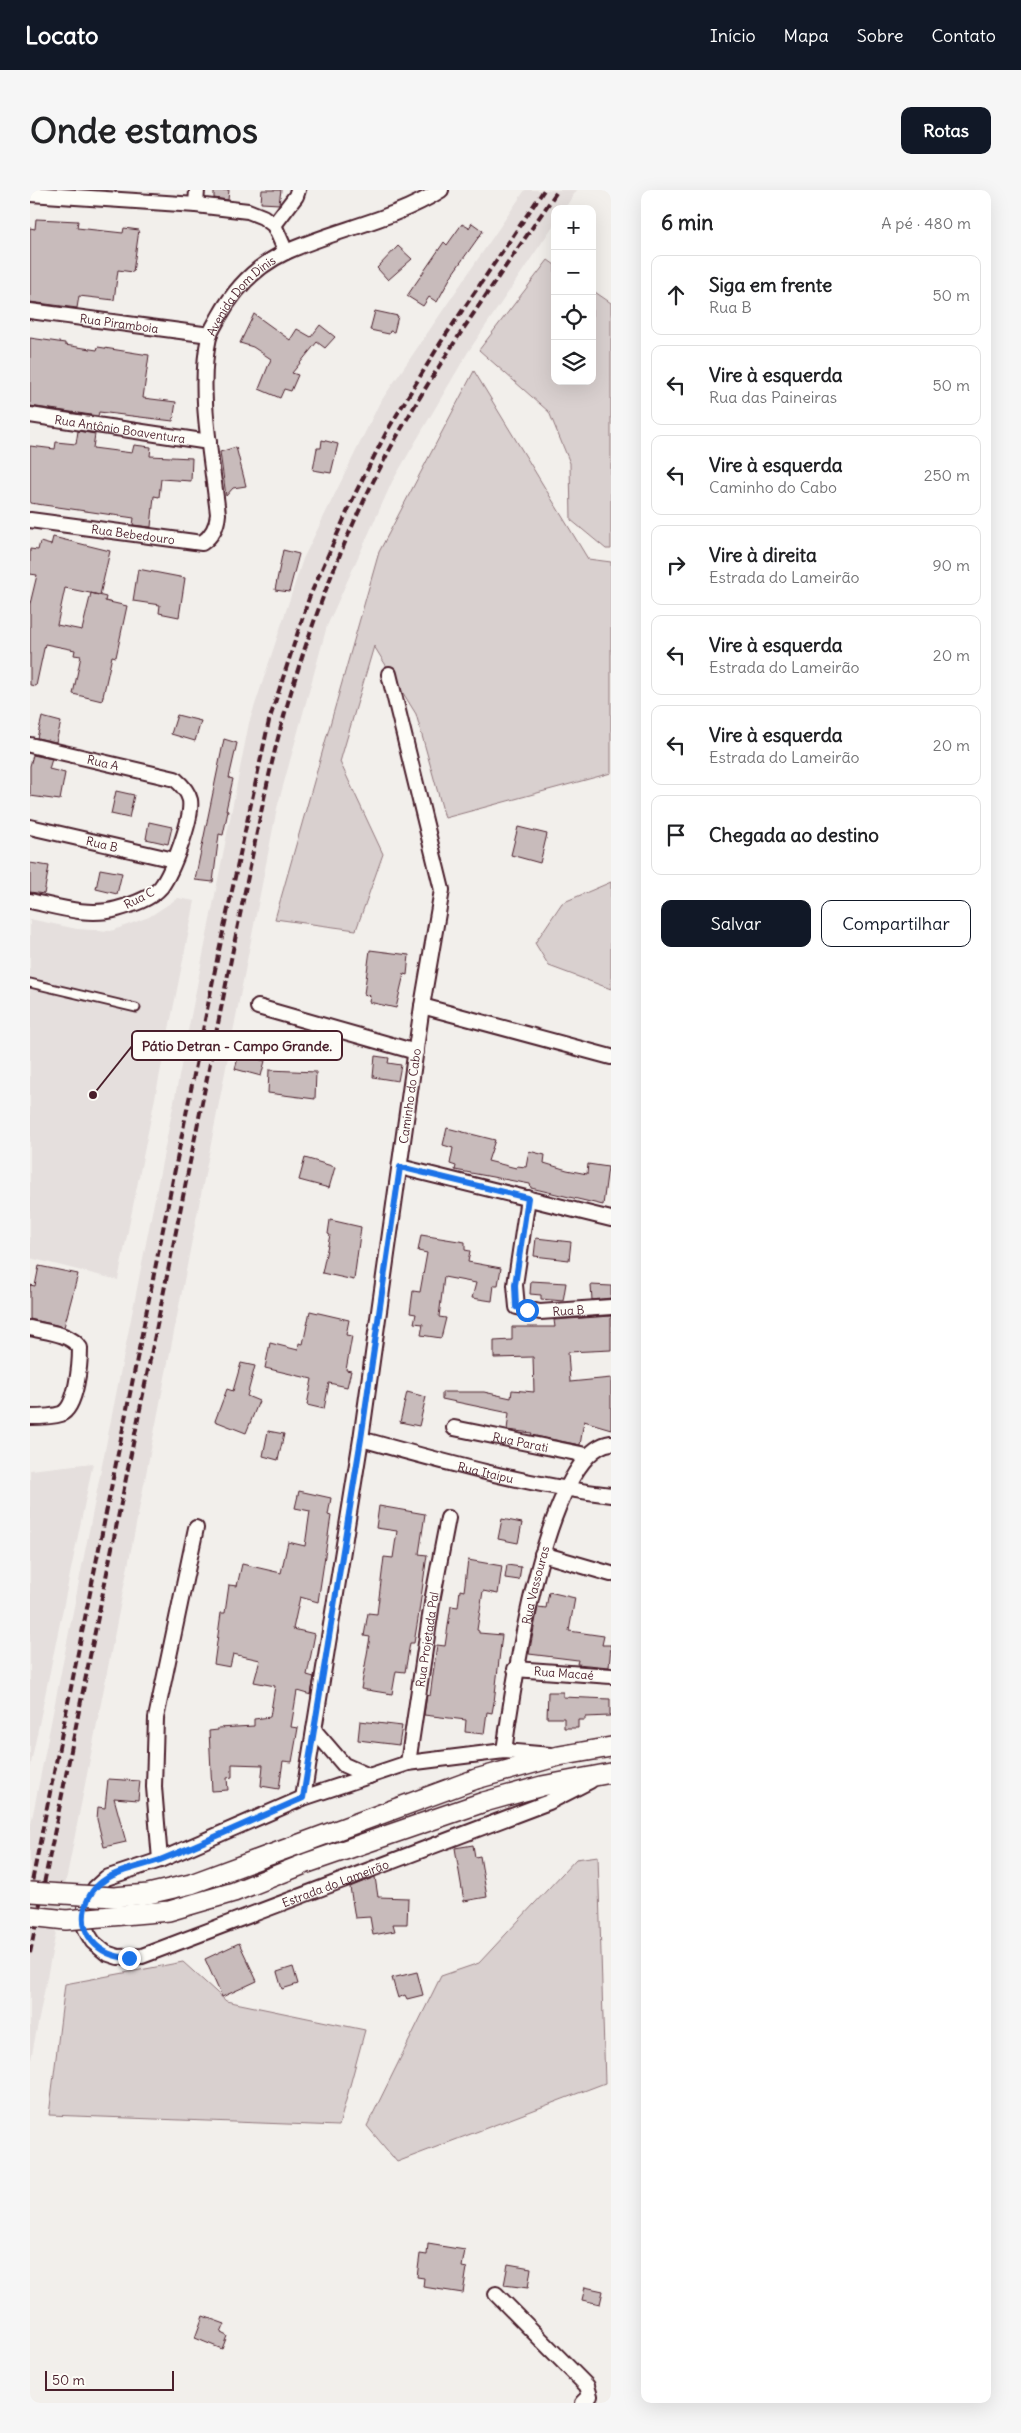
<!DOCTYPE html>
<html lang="pt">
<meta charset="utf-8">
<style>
body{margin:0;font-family:Delius,sans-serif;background:#f6f6f6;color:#202124}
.controls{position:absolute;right:15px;top:15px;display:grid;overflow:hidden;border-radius:10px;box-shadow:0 5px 20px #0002}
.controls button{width:45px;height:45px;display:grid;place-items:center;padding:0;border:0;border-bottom:1px solid #e0e0e0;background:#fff;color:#202124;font:25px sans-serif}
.scale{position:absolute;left:15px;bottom:12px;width:129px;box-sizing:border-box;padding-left:5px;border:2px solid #4a1f2b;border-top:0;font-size:14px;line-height:18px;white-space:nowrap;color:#4a1f2b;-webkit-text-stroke:4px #fdfcf7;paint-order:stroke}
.stop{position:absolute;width:15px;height:15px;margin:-11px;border:4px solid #1a73e8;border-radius:50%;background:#fff}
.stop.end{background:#1a73e8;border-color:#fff;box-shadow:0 1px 5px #0008}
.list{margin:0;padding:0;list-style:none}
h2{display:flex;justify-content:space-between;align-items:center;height:65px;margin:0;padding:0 20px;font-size:21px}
h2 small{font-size:16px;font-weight:400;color:#757577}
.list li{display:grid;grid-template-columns:32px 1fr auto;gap:15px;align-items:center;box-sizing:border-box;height:80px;margin:0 10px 10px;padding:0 10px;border:1px solid #e0e0e0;border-radius:10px}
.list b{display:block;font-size:19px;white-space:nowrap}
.list p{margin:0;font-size:16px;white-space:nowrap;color:#757577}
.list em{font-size:16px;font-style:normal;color:#757577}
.actions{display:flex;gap:10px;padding:15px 20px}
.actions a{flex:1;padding:11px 0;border:1px solid #111827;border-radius:10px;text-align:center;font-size:18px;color:#111827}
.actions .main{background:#111827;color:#fff}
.icon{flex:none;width:28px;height:28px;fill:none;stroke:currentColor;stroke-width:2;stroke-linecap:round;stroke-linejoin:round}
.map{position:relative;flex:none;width:581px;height:2213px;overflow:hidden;border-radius:10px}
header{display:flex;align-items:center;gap:30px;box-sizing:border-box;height:70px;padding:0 25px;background:#111827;color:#fff}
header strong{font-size:24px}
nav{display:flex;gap:28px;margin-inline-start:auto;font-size:18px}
.intro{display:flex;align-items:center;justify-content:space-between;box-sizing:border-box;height:120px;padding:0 30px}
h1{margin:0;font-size:35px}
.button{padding:12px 22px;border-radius:10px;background:#111827;color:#fff;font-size:18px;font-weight:700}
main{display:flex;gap:30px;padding:0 30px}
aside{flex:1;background:#fff;border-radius:10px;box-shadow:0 5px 20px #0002}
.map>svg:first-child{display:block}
.built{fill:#e5dfdd}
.green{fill:#d9d0cf;stroke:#92787d}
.building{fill:#c8bbbb;stroke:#4a1f2b}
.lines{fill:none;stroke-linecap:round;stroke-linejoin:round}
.lane-casing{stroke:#4a1f2b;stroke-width:11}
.street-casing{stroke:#4a1f2b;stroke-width:18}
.secondary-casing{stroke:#4a1f2b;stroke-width:22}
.lane{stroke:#fdfcf7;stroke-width:7}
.street{stroke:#fdfcf7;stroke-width:14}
.secondary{stroke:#fdfcf7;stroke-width:19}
.rail{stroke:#4a1f2b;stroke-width:4;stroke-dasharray:8 4;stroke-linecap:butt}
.secondary-bridge-casing{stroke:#4a1f2b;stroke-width:22;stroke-linecap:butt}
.secondary-bridge{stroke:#fdfcf7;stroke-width:19}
.route{stroke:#1a73e8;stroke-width:6}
.labels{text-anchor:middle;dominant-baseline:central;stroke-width:4;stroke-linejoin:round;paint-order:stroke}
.street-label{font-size:12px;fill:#4a1f2b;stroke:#fdfcf7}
.leader{fill:none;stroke:#4a1f2b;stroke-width:2}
.callout-dot{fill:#4a1f2b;stroke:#fdfcf7;stroke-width:2}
.callout{fill:#fdfcf7;stroke:#4a1f2b;stroke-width:2}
.callout-label{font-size:14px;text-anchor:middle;font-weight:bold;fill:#4a1f2b}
</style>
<header>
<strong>Locato</strong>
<nav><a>Início</a><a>Mapa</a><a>Sobre</a><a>Contato</a></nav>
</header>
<div class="intro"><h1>Onde estamos</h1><a class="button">Rotas</a></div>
<main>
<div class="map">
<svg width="581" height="2213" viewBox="0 0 581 2213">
<rect width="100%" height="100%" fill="#f2efeb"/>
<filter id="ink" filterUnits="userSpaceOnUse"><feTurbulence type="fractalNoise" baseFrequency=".02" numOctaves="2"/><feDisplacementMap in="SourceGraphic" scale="10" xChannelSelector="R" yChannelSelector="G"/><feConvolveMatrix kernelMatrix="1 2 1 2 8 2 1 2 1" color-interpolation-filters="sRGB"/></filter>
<g filter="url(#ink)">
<g class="built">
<polygon points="495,0 547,0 534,19 525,19 525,33 438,162 362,292 297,436 247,618 0,1874 0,1639 219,533 273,369 349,214"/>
<polygon points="148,708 165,711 88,1090 0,1068 0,729 47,739 81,741 119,727"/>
<polygon points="63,1273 0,1578 0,1280"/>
</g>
<g class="green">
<polygon points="518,70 525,75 525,191 562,191 562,100 581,113 581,359 576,359 541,330 540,273 519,222 449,160"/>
<polygon points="444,181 558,369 581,372 581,583 415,628 386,524 344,456 310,572 353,664 326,740 245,729 349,362"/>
<polygon points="581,692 581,799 519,776 505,753 532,713"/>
<polygon points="568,1666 575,1893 367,1972 337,1936 411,1786 449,1773 546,1669"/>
<polygon points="153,1772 196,1811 335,1840 309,1936 19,1925 35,1794"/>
</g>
<g class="building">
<polygon points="184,0 199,0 198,10 184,8"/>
<polygon points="232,0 251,0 249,14 231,13"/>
<polygon points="6,29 48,31 47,38 93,43 94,38 109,40 103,82 88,80 84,110 49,106 47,118 0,112 0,38 5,39"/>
<polygon points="442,33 453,41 423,83 407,112 399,107 393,116 377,106 414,52 417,55 432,34 439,38"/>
<polygon points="368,56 382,69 358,90 347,78"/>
<polygon points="345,121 368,126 364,142 360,141 359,144 340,140"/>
<polygon points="224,124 260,150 267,139 281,147 290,135 305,147 295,158 287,152 262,183 268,185 261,201 254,199 250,208 229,199 241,169 223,157 210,153"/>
<polygon points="0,148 35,153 35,155 67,160 68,157 119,165 113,208 146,212 143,231 69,222 68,226 0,216"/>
<polygon points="48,241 65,244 63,258 102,263 104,255 121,257 120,266 162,268 161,291 131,289 129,307 124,306 121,337 103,335 104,328 0,313 0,256 25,259 26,252 46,254"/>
<polygon points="292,250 308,254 301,283 283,280 287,258 291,258"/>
<polygon points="206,257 216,296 203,298 196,306 190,262"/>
<polygon points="23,347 80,361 70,405 35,398 27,435 52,440 61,403 76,407 75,411 97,416 86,467 82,466 72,511 43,504 51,466 44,465 45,460 15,454 6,496 0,495 0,414 7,385 0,384 0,359 8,360 10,352 21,355"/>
<polygon points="253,360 269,364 259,402 245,400"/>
<polygon points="108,379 155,388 149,427 129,423 130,415 103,411"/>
<polygon points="147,525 171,531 165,551 141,544"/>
<polygon points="12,527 31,532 26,552 7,548"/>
<polygon points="194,549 207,553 199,588 203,589 196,620 198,621 193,645 189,644 183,692 165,690"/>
<polygon points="3,565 22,569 19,579 35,583 30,610 0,606 0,576"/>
<polygon points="86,601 104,605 99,628 81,624"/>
<polygon points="119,632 142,637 138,654 116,649"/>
<polygon points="488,637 517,644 510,673 481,665"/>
<polygon points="0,673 19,676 14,704 0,702"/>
<polygon points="70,679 92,683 87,704 66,699"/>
<polygon points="340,760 379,765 377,785 374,784 366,818 339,812 340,806 334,804"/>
<polygon points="209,864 235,871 231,886 205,879"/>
<polygon points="345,866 359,868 358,873 371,875 368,891 343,887"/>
<polygon points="239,880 286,882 285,909 238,903"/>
<polygon points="417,938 465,950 458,971 486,978 487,976 496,977 499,961 515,965 514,973 537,980 557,984 558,974 578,977 573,1015 501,998 500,994 425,980 426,976 420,974 423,958 413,955"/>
<polygon points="275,968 305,977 299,998 269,990"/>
<polygon points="300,1030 331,1037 324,1090 292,1083 300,1045 298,1044"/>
<polygon points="391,1045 435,1052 435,1060 440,1061 438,1072 471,1078 468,1095 464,1095 462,1111 442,1108 446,1093 414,1087 409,1127 416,1128 411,1148 391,1145 393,1134 384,1133 386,1124 380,1123 383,1101 390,1102 397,1063 388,1061"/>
<polygon points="506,1048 541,1052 539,1070 504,1066"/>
<polygon points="9,1076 48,1084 34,1137 0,1129 0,1095 5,1096"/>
<polygon points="501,1091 536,1093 533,1111 511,1109 511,1105 500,1104"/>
<polygon points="561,1095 581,1096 581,1108 562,1110"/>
<polygon points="280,1121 319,1130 316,1145 322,1146 316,1180 321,1181 317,1197 299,1193 294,1219 277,1215 282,1189 235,1178 240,1153 268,1160 269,1153 273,1154"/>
<polygon points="581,1126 581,1160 538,1162 540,1192 581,1188 581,1239 554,1231 550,1255 501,1245 502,1243 477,1240 479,1223 412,1209 412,1202 454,1202 481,1208 482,1200 504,1202 503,1167 464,1168 464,1151 482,1150 482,1137 525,1137 524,1130"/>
<polygon points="211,1173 225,1176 217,1206 229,1211 216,1243 185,1231 197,1199 203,1201"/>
<polygon points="377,1202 396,1207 389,1236 370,1232"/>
<polygon points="238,1241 254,1244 248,1270 233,1266"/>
<polygon points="269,1301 301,1308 298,1325 301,1326 288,1412 270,1407 263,1439 285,1444 277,1485 284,1487 281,1505 267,1501 261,1537 268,1538 262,1572 253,1571 249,1599 231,1596 233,1575 202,1574 202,1587 197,1588 198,1600 182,1601 179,1541 188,1540 188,1538 224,1536 224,1529 240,1527 245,1496 224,1492 230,1470 203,1464 200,1477 184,1474 191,1423 195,1423 199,1395 207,1396 212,1374 251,1383 258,1352 275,1356 280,1321 265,1318"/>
<polygon points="349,1316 395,1324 389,1364 397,1365 388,1429 384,1453 380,1453 375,1482 366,1481 362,1504 331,1499 340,1447 334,1446 338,1423 347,1424 354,1367 363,1368 367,1341 346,1338"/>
<polygon points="472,1329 492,1333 488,1353 468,1349"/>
<polygon points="438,1370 472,1376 468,1404 453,1401 447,1440 449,1441 449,1443 472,1445 464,1512 462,1523 457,1522 454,1544 435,1542 436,1530 394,1525 397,1505 400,1506 407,1455 415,1456 421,1416 428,1417 430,1400 434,1401"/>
<polygon points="477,1375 491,1377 489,1390 475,1388"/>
<polygon points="519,1402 545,1408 539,1441 574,1446 572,1455 581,1455 579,1477 547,1474 548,1470 499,1464 508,1417 516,1418"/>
<polygon points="518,1502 533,1502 533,1507 580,1509 580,1526 555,1527 555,1530 548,1530 548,1538 534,1538 534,1528 517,1528"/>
<polygon points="330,1531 372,1536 369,1555 328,1550"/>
<polygon points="78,1589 110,1591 108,1610 84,1608 96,1652 74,1657 67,1629 68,1617 75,1618"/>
<polygon points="443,1655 445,1667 450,1666 457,1707 434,1711 425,1658"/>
<polygon points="345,1687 348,1707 378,1708 377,1734 363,1734 365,1741 343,1745 340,1727 325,1728 320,1697"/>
<polygon points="209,1753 227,1791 192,1807 175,1769"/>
<polygon points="263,1777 268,1794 252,1799 247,1782"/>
<polygon points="387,1782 393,1805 377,1809 375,1805 368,1808 362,1788"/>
<polygon points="398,2054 435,2060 432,2077 437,2078 433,2103 393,2097 394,2088 387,2087 390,2064 397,2065"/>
<polygon points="478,2074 501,2078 498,2098 474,2095"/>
<polygon points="555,2097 573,2101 570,2114 552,2110"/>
<polygon points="173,2126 195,2134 191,2143 197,2146 192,2159 165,2148"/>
</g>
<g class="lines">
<g class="lane-casing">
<polyline id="lane" points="0,793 106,818"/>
</g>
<g class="street-casing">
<g id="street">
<polyline points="0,4 166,15 218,21 233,27 244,35 256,62"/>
<polyline points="166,15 167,0"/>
<polyline points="244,35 266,6 268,0"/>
<path id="s1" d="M0 121 180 145"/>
<path id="s2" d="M0 225 179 252"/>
<path id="s3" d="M0 330 172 353C182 346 187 337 188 324 182 269 167 202 179 147 181 140 186 133 189 127 205 98 226 76 256 62 307 39 364 30 411 0"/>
<path id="s4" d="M0 555 145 589C152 595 158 601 160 610 163 629 142 682 131 697 121 709 101 715 87 719 59 727 28 717 0 711"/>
<path id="s5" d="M0 637 144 670"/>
<polyline points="392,816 581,867"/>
<polyline points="228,817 386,862"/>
<polyline points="370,977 581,1029"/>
<path id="s6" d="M498 1008 485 1095 487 1117 510 1122 581 1117"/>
<path d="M0 1138C16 1142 40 1143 50 1158 50 1173 47 1217 31 1224 22 1227 10 1227 0 1227"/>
<path id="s7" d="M424 1238 556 1265"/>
<path id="s8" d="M331 1249C414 1272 495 1295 581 1305"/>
<polyline points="512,1364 581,1384"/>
<path id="s9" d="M485 1479 581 1486"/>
<polyline points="284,1540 314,1575 339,1586"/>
<path id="s10" d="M474 1561C482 1505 515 1261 581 1253"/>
<path id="s11" d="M521 1565 474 1561 378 1573 273 1608 130 1670 76 1688 65 1698 56 1711 53 1733 58 1744 63 1752 76 1763 88 1767 112 1766 519 1612 560 1591"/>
<path id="s12" d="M378 1573 403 1406 418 1328"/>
<path id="s13" d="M273 1608 331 1249 392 816 412 700 359 484"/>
<polyline points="130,1670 124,1597 126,1528 166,1338"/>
<polyline points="466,2104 557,2196 560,2206 553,2213"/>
</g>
</g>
<g class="secondary-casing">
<g id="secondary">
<polyline points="446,1589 529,1566 581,1557"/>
<polyline points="454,1612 512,1596 581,1583"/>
</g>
</g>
<use href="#lane" class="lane"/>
<use href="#street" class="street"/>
<use href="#secondary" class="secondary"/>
<g class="rail">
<polyline points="0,1702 188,765 239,531 279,408 326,302 357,241 411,152 514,0"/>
<path d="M0 1763 212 715C224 659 234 603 248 548 277 439 320 326 377 229 423 150 477 75 528 0"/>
</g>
<g class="secondary-bridge-casing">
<g id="secondary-bridge">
<polyline points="0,1702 84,1707 118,1704 161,1694 446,1589"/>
<polyline points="0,1726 36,1730 139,1721 204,1702 277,1673 454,1612"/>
</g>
</g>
<use href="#secondary-bridge" class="secondary-bridge"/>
</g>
</g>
<g class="lines" filter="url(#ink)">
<path class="route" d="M99 1768C84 1767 72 1763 62 1751 46 1731 55 1702 76 1689 91 1679 113 1676 130 1670 178 1651 225 1629 273 1608L331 1249 370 977 498 1008 485 1095 486 1117 497 1120"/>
</g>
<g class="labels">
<g class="street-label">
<text stroke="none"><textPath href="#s3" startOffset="439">Avenida Dom Dinis</textPath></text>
<text stroke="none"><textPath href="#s1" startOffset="90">Rua Piramboia</textPath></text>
<text stroke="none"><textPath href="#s2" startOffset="91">Rua Antônio Boaventura</textPath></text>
<text stroke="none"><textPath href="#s3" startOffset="104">Rua Bebedouro</textPath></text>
<text stroke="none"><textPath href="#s4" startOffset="75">Rua A</textPath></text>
<text stroke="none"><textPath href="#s5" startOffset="74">Rua B</textPath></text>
<text transform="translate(109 708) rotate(-27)">Rua C</text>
<text stroke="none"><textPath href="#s13" startOffset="710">Caminho do Cabo</textPath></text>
<text stroke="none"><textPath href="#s6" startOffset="162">Rua B</textPath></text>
<text stroke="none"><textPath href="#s7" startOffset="68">Rua Parati</textPath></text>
<text stroke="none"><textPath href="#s8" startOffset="129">Rua Itaipu</textPath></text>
<text stroke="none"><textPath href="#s10" startOffset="169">Rua Vassouras</textPath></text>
<text stroke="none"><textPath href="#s12" startOffset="125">Rua Projetada Pal</textPath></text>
<text stroke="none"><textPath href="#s9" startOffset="49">Rua Macaé</textPath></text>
<text stroke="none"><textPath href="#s11" startOffset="802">Estrada do Lameirão</textPath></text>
</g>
</g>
<path class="leader" d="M63 905L102 856"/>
<circle class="callout-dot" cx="63" cy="905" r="5"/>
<rect class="callout" x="102" y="841" width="210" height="29" rx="5"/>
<g class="callout-label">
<text x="207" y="861">Pátio Detran - Campo Grande.</text>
</g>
</svg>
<div class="controls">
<button>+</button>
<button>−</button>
<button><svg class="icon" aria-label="locate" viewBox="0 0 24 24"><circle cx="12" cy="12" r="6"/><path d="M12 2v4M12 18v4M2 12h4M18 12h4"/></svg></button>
<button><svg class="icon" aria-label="layers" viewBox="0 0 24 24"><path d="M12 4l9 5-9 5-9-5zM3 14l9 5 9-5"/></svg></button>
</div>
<div class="scale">50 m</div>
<div class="stop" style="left:497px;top:1120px"></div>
<div class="stop end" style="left:99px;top:1768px"></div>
</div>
<aside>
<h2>6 min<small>A pé · 480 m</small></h2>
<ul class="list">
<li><svg class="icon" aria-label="ahead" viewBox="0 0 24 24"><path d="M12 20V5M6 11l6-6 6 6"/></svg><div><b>Siga em frente</b><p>Rua B</p></div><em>50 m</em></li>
<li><svg class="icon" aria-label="left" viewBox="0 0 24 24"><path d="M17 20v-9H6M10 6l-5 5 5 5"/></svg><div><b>Vire à esquerda</b><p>Rua das Paineiras</p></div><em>50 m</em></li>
<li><svg class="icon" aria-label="left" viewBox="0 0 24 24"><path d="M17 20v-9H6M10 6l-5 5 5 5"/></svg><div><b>Vire à esquerda</b><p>Caminho do Cabo</p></div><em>250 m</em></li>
<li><svg class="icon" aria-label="right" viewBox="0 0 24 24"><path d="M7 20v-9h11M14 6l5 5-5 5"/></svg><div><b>Vire à direita</b><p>Estrada do Lameirão</p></div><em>90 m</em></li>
<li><svg class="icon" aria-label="left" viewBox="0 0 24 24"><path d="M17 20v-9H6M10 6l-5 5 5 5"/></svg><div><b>Vire à esquerda</b><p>Estrada do Lameirão</p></div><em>20 m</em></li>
<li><svg class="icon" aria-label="left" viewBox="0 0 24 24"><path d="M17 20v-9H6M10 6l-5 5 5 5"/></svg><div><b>Vire à esquerda</b><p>Estrada do Lameirão</p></div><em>20 m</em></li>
<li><svg class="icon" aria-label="arrive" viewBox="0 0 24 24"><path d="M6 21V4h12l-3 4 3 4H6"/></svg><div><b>Chegada ao destino</b></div></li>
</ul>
<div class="actions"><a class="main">Salvar</a><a>Compartilhar</a></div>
</aside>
</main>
